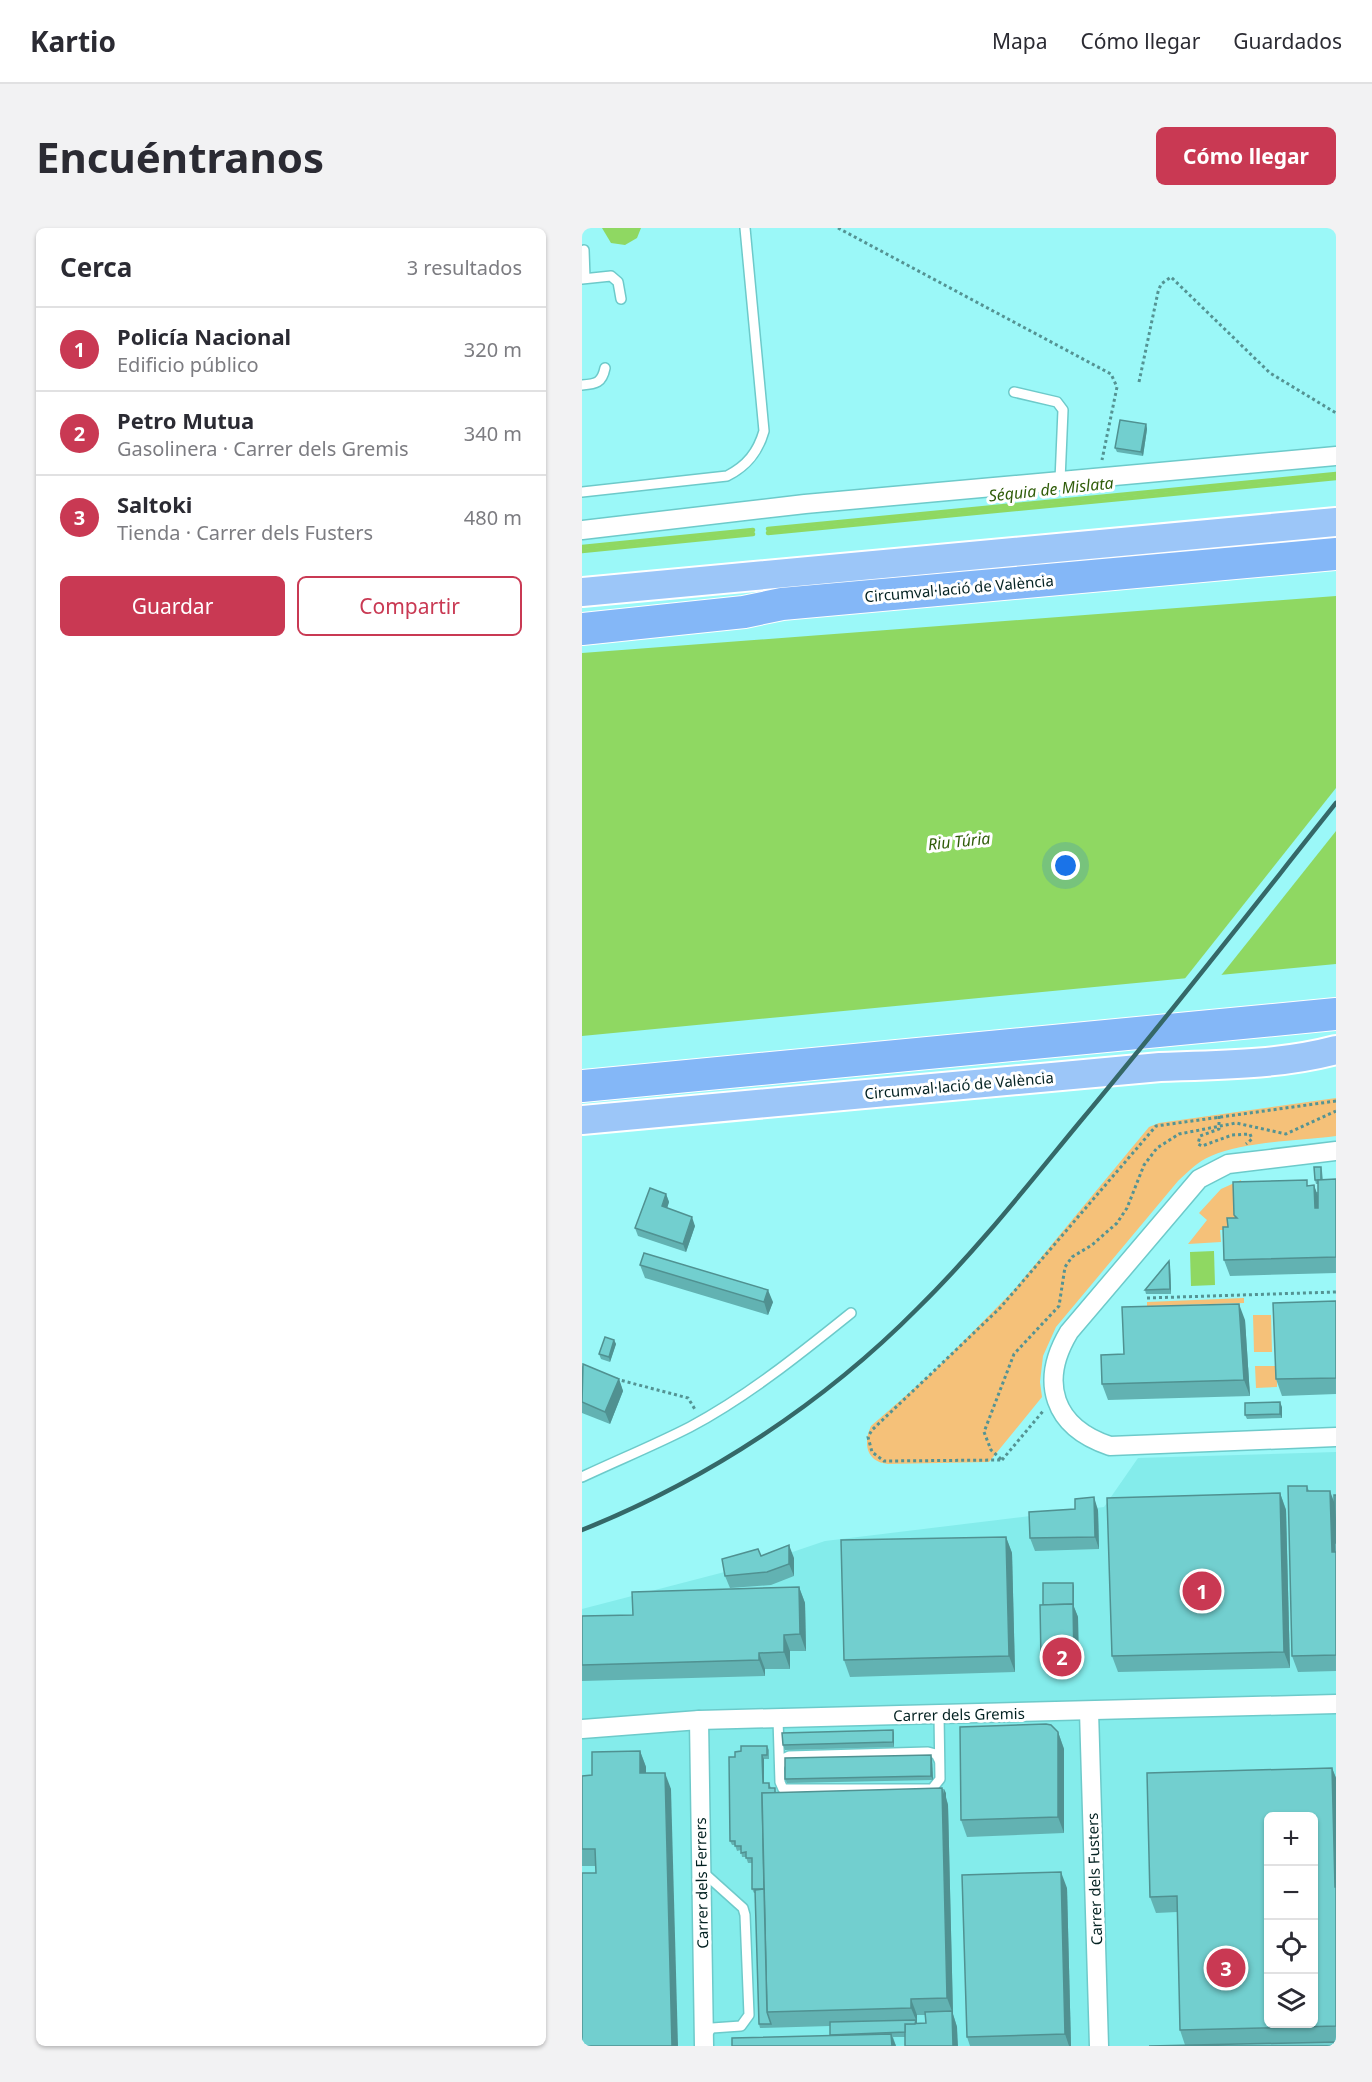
<!DOCTYPE html>
<html lang="es">
<meta charset="utf-8">
<style>
body{margin:0;font-family:"Noto Sans",sans-serif;background:#f2f2f3;color:#2b2b33}
.controls{position:absolute;right:18px;bottom:18px;display:grid;overflow:hidden;border-radius:9px;box-shadow:0 2px 4px #0004}
.controls button{width:54px;height:54px;display:grid;place-items:center;padding:0;border:0;border-bottom:2px solid #e1e1e2;background:#fff;color:#2b2b33;font:30px sans-serif}
.you{position:absolute;left:484px;top:638px;width:21px;height:21px;margin:-15px;border:4px solid #fff;border-radius:50%;background:#1a73e8;box-shadow:0 0 0 9px #1a73e833}
.badge{display:grid;place-items:center;width:39px;height:39px;border-radius:50%;background:#c93953;color:#fff;font-size:20px;font-weight:700}
.pin{position:absolute;translate:-50% -50%;border:3px solid #fff;box-shadow:0 2px 6px #0006}
.list{margin:0;padding:0;list-style:none}
h2{display:flex;justify-content:space-between;align-items:center;height:78px;margin:0;padding:0 24px;font-size:26px}
h2 small{font-size:20px;font-weight:400;color:#7c7c81}
.list li{display:grid;grid-template-columns:39px 1fr auto;gap:18px;align-items:center;box-sizing:border-box;height:84px;padding:0 24px;border-top:2px solid #e1e1e2}
.list b{display:block;font-size:22px;white-space:nowrap}
.list p{margin:0;font-size:20px;white-space:nowrap;color:#7c7c81}
.list em{font-size:20px;font-style:normal;color:#7c7c81}
.actions{display:flex;gap:12px;padding:18px 24px}
.actions a{flex:1;padding:14px 0;border:2px solid #c93953;border-radius:9px;text-align:center;font-size:21px;color:#c93953}
.actions .main{background:#c93953;color:#fff}
.icon{flex:none;width:33px;height:33px;fill:none;stroke:currentColor;stroke-width:2;stroke-linecap:round;stroke-linejoin:round}
.map{position:relative;flex:none;width:754px;height:1818px;overflow:hidden;border-radius:9px}
header{display:flex;align-items:center;gap:36px;box-sizing:border-box;height:84px;padding:0 30px;background:#fff;border-bottom:2px solid #e1e1e2}
header strong{font-size:28px}
nav{display:flex;gap:33px;margin-inline-start:auto;font-size:21px}
.intro{display:flex;align-items:center;justify-content:space-between;box-sizing:border-box;height:144px;padding:0 36px}
h1{margin:0;font-size:42px}
.button{padding:15px 27px;border-radius:9px;background:#c93953;color:#fff;font-size:21px;font-weight:700}
main{display:flex;gap:36px;padding:0 36px}
aside{flex:1;background:#fff;border-radius:9px;box-shadow:0 2px 4px #0004}
.map>svg:first-child{display:block}
.built{fill:#84eceb;fill-rule:evenodd}
.green{fill:#f5c179}
.water{fill:#8fd862}
.pier{fill:#9bf8f8}
.lines{fill:none;stroke-linecap:round;stroke-linejoin:round}
.stream{stroke:#8fd862;stroke-width:4.5}
.service-casing{stroke:#6dcaca;stroke-width:12}
.minor-casing{stroke:#6dcaca;stroke-width:21}
.trunk-casing{stroke:#fff;stroke-width:32}
.motorway-casing{stroke:#fff;stroke-width:34}
.path{stroke:#549393;stroke-width:3;stroke-dasharray:3 3;stroke-linecap:butt}
.service{stroke:#fff;stroke-width:9}
.minor{stroke:#fff;stroke-width:18}
.trunk{stroke:#9cc6f8;stroke-width:28}
.motorway{stroke:#84b7f7;stroke-width:32}
.rail{stroke:#356868;stroke-width:4.5}
.wall{fill:#62b2b2;fill-rule:evenodd}
.shaded-wall{fill:#509191}
.building{fill:#72cfcf;stroke:#509191;stroke-width:1.5;fill-rule:evenodd}
.labels{text-anchor:middle;dominant-baseline:central;stroke-width:6;stroke-linejoin:round;paint-order:stroke}
.street-label{font-size:15px;fill:#032121;stroke:#fff}
.water-label{font-size:16px;font-style:italic;fill:#2f5c08;stroke:#fff}
</style>
<header>
<strong>Kartio</strong>
<nav><a>Mapa</a><a>Cómo llegar</a><a>Guardados</a></nav>
</header>
<div class="intro"><h1>Encuéntranos</h1><a class="button">Cómo llegar</a></div>
<main>
<aside>
<h2>Cerca<small>3 resultados</small></h2>
<ul class="list">
<li><span class="badge">1</span><div><b>Policía Nacional</b><p>Edificio público</p></div><em>320 m</em></li>
<li><span class="badge">2</span><div><b>Petro Mutua</b><p>Gasolinera · Carrer dels Gremis</p></div><em>340 m</em></li>
<li><span class="badge">3</span><div><b>Saltoki</b><p>Tienda · Carrer dels Fusters</p></div><em>480 m</em></li>
</ul>
<div class="actions"><a class="main">Guardar</a><a>Compartir</a></div>
</aside>
<div class="map">
<svg width="754" height="1818" viewBox="0 0 754 1818">
<rect width="100%" height="100%" fill="#9bf8f8"/>
<path class="built" d="M754 1224V1818H0V1381L181 1334 243 1313 522 1279 556 1230ZM686 1588H732V1796H686Z"/>
<g class="green">
<path d="M754 870V908C716 913 664 913 629 928 616 933 606 944 596 953L474 1099 461 1128 458 1154 460 1169 407 1234 306 1236C284 1234 281 1215 289 1198L352 1143 432 1062 567 899 577 895Z"/>
<polygon points="659,952 661,1002 638,1002 639,1014 606,1016 625,992 617,985 639,961"/>
<polygon points="662,1070 662,1075 565,1078 565,1074"/>
<polygon points="671,1087 689,1087 690,1124 672,1124"/>
<polygon points="673,1138 695,1138 695,1159 674,1160"/>
</g>
<g class="water">
<polygon points="20,0 59,0 55,10 43,17 29,15"/>
<polygon points="754,368 754,736 0,808 0,425"/>
<polygon points="632,1023 633,1057 609,1058 608,1024"/>
</g>
<polygon class="pier" points="754,560 754,603 637,750 601,753"/>
<g class="lines">
<g class="stream">
<polyline points="186,301 754,246"/>
<polyline points="186,305 754,250"/>
<polyline points="0,319 171,302"/>
<polyline points="0,323 171,306"/>
</g>
<g class="service-casing">
<g id="service">
<polyline points="2,22 3,50"/>
<polyline points="0,51 29,48 36,54 39,71"/>
<path d="M0 157C14 156 20 155 23 140"/>
<polyline points="432,164 475,174 481,182 478,252"/>
<path d="M0 264 145 248C165 238 176 224 182 203L163 0"/>
<path d="M0 1249C36 1232 73 1217 108 1199 166 1168 218 1126 269 1085"/>
<polyline points="196,1491 198,1554 201,1561 350,1561 358,1551 357,1487"/>
<polyline points="198,1538 201,1531 207,1528 346,1524 354,1526 357,1532"/>
<polyline points="122,1645 161,1680 163,1687 167,1787 159,1798 130,1800 123,1808"/>
</g>
</g>
<g class="minor-casing">
<g id="minor">
<polyline points="0,302 223,276 754,228"/>
<path d="M754 923 646 936 617 951 487 1104C457 1154 471 1199 528 1218L754 1209"/>
<polyline points="507,1483 517,1818"/>
<polyline points="117,1492 122,1818"/>
<polyline points="0,1501 117,1492 754,1476"/>
</g>
</g>
<g class="trunk-casing">
<g id="trunk">
<polyline points="0,364 754,294"/>
<path d="M0 892 578 839C636 837 698 837 754 822"/>
</g>
</g>
<g class="motorway-casing">
<g id="motorway">
<polyline points="0,401 162,384 200,376 754,326"/>
<polyline points="0,858 754,786"/>
</g>
</g>
<g class="path">
<polyline points="256,0 529,146 535,159 520,232"/>
<polyline points="557,154 576,64 579,56 589,49 688,145 754,185"/>
<polyline points="754,873 574,898 418,1080 290,1202 286,1209 290,1224 302,1233 420,1232 409,1222 402,1204 432,1126 477,1078 483,1039 490,1029 510,1017 535,995 545,980 562,937 575,920 597,906 654,895 704,906 754,883"/>
<polyline points="637,888 637,901 618,908 616,916 620,918 650,907 668,906 670,911 664,916"/>
<polyline points="565,1070 754,1064"/>
<polyline points="34,1151 106,1170 114,1183"/>
<polyline points="420,1232 462,1182"/>
</g>
<use href="#service" class="service"/>
<use href="#minor" class="minor"/>
<use href="#trunk" class="trunk"/>
<use href="#motorway" class="motorway"/>
<path class="rail" d="M0 1302C125 1252 242 1175 336 1080 395 1022 445 958 497 895 585 790 669 682 754 575"/>
</g>
<g class="wall">
<polygon points="564,196 565,201 561,228 535,224 533,220"/>
<polygon points="739,939 740,943 741,952 754,951 754,1045 648,1048 642,1032 646,999 653,990 652,987 727,958 732,957 734,964 736,964 736,956 734,956 733,952"/>
<polygon points="84,966 87,974 85,980 113,998 104,1024 56,1008 53,1000"/>
<polygon points="587,1033 588,1037 589,1066 564,1066 563,1062"/>
<polygon points="58,1037 191,1074 186,1087 63,1050"/>
<polygon points="754,1073 754,1166 700,1168 694,1151"/>
<polygon points="663,1092 668,1168 526,1172 520,1156 542,1126"/>
<polygon points="32,1112 34,1116 28,1134 19,1131 17,1126"/>
<polygon points="0,1138 37,1151 41,1163 28,1196 0,1185"/>
<polygon points="700,1179 700,1190 665,1191 663,1187"/>
<polygon points="725,1258 727,1263 752,1275 754,1267 754,1443 716,1444 710,1428"/>
<polygon points="698,1265 704,1282 708,1440 536,1444 530,1428"/>
<polygon points="516,1282 517,1321 453,1323 448,1310"/>
<polygon points="424,1309 430,1325 433,1444 268,1449 262,1432"/>
<polygon points="179,1328 212,1330 212,1348 189,1357 148,1360 143,1348"/>
<polygon points="491,1355 492,1359 492,1379 496,1389 497,1444 464,1445 459,1432 461,1377"/>
<polygon points="217,1359 223,1375 224,1423 208,1423 208,1441 183,1441 183,1448 0,1453 0,1388 51,1387"/>
<polygon points="311,1502 312,1506 312,1519 203,1522 201,1517"/>
<polygon points="476,1504 482,1521 482,1605 385,1609 379,1592"/>
<path d="M185 1518 187 1522V1531H182V1555H187L189 1560 195 1565 362 1561 366 1577 371 1786 375 1799 323 1809H311L314 1818H150L249 1807 248 1798 178 1800 177 1796 174 1665H172L170 1661V1635H166L164 1629H160L159 1622 155 1623 153 1617H150L148 1613 153 1529 159 1523ZM335 1787H343L344 1795 335 1796Z"/>
<polygon points="58,1523 64,1539 64,1545 89,1561 14,1645 14,1638 0,1638 0,1548 10,1547"/>
<polygon points="350,1531 351,1552 205,1555 203,1551"/>
<polygon points="750,1540 754,1550 754,1818 603,1817 598,1802 595,1684 574,1685 568,1669"/>
<polygon points="485,1660 489,1818 388,1818 385,1809"/>
</g>
<g class="shaded-wall">
<polygon points="564,196 565,201 561,228 559,224"/>
<polygon points="732,957 738,974 739,992 733,980"/>
<polygon points="84,966 87,974 83,987 80,978"/>
<polygon points="110,989 113,998 104,1024 101,1016"/>
<polygon points="587,1033 588,1037 589,1066 588,1061"/>
<polygon points="186,1062 191,1074 186,1087 182,1074"/>
<polygon points="657,1076 663,1092 668,1168 662,1152"/>
<polygon points="32,1112 34,1116 28,1134 27,1129"/>
<polygon points="37,1151 41,1163 28,1196 23,1184"/>
<polygon points="698,1174 700,1179 700,1190 698,1186"/>
<polygon points="748,1263 754,1279 753,1315 754,1336 750,1324"/>
<polygon points="698,1265 704,1282 708,1440 702,1424"/>
<polygon points="512,1269 516,1282 517,1321 513,1309"/>
<polygon points="424,1309 430,1325 433,1444 427,1428"/>
<polygon points="207,1317 212,1330 212,1348 207,1336"/>
<polygon points="491,1355 492,1359 492,1379 496,1389 497,1444 492,1432"/>
<polygon points="217,1359 223,1375 224,1423 218,1406"/>
<polygon points="202,1407 208,1423 208,1441 202,1424"/>
<polygon points="177,1425 183,1441 183,1448 177,1432"/>
<polygon points="311,1502 312,1506 312,1519 311,1514"/>
<polygon points="476,1504 482,1521 482,1605 476,1589"/>
<polygon points="58,1523 64,1539 64,1562 58,1545"/>
<polygon points="180,1527 182,1531 182,1559 181,1555"/>
<polygon points="349,1527 350,1531 351,1552 349,1548"/>
<polygon points="750,1540 754,1550 754,1661 753,1659"/>
<polygon points="83,1545 89,1561 96,1818 90,1818"/>
<polygon points="360,1560 362,1566 362,1561 364,1565 364,1570 366,1577 371,1786 365,1770"/>
<polygon points="479,1644 485,1660 489,1818 487,1818 483,1806"/>
<polygon points="329,1771 335,1787 335,1808 334,1792 329,1780"/>
<polygon points="370,1783 375,1799 376,1818 371,1818"/>
<polygon points="309,1806 314,1818 310,1818"/>
</g>
<g class="building">
<polygon points="538,192 564,196 559,224 533,220"/>
<polygon points="732,939 739,939 739,952 733,952"/>
<polygon points="754,951 754,1029 642,1032 641,999 646,999 645,990 655,990 652,987 651,954 725,952 725,958 732,957 733,980 736,980 736,952"/>
<polygon points="68,960 84,966 80,978 110,989 101,1016 53,1000"/>
<polygon points="62,1025 186,1062 182,1074 58,1037"/>
<polygon points="587,1033 588,1061 563,1062"/>
<polygon points="754,1073 754,1150 694,1151 691,1075"/>
<polygon points="657,1076 662,1152 520,1156 519,1127 542,1126 540,1079"/>
<polygon points="23,1109 32,1112 27,1129 17,1126"/>
<polygon points="1,1136 37,1151 23,1184 0,1174"/>
<polygon points="698,1174 698,1186 663,1187 663,1175"/>
<polygon points="706,1258 725,1258 725,1263 748,1263 750,1324 754,1324 754,1427 710,1428"/>
<polygon points="698,1265 702,1424 530,1428 525,1270"/>
<polygon points="752,1267 754,1267 754,1315 753,1315"/>
<polygon points="512,1269 513,1309 448,1310 447,1284 493,1281 493,1271"/>
<polygon points="424,1309 427,1428 262,1432 259,1312"/>
<polygon points="207,1317 207,1336 185,1344 143,1348 140,1331 176,1321 179,1328"/>
<polygon points="461,1355 491,1355 491,1376 461,1377"/>
<polygon points="217,1359 218,1406 202,1407 202,1424 177,1425 177,1432 0,1437 0,1388 51,1387 50,1364"/>
<polygon points="491,1376 492,1432 459,1432 458,1377"/>
<polygon points="464,1496 469,1497 476,1504 476,1589 379,1592 378,1499"/>
<polygon points="311,1502 311,1514 201,1517 200,1505"/>
<polygon points="159,1518 185,1518 185,1527 180,1527 181,1555 187,1555 187,1560 193,1560 193,1565 180,1565 182,1661 170,1661 170,1630 164,1630 164,1624 159,1625 159,1618 153,1618 153,1613 148,1613 147,1529 153,1529 153,1524 159,1523"/>
<polygon points="58,1523 58,1545 83,1545 90,1818 0,1818 0,1645 14,1645 13,1621 0,1621 0,1548 10,1547 10,1524"/>
<polygon points="349,1527 349,1548 203,1551 203,1530"/>
<path d="M750 1540 753 1659H754V1798L598 1802 595 1668 568 1669 565 1545ZM687 1588H732V1796H687Z"/>
<polygon points="360,1560 365,1770 329,1771 329,1780 185,1784 180,1565"/>
<polygon points="479,1644 483,1806 385,1809 380,1647"/>
<polygon points="182,1661 185,1784 189,1796 177,1796 173,1662"/>
<polygon points="370,1783 371,1818 323,1818 323,1796 344,1795 343,1784"/>
<polygon points="334,1792 333,1796 323,1796 323,1804 248,1807 248,1794"/>
<polygon points="309,1806 310,1818 150,1818 150,1810"/>
<polygon points="754,1814 754,1818 567,1818"/>
</g>
<g class="labels">
<g class="street-label">
<text transform="translate(377 360) rotate(-5)">Circumval·lació de València</text>
<text transform="translate(377 857) rotate(-5)">Circumval·lació de València</text>
<text transform="translate(377 1486) rotate(-1)">Carrer dels Gremis</text>
<text transform="translate(512 1651) rotate(-92)">Carrer dels Fusters</text>
<text transform="translate(119 1655) rotate(-91)">Carrer dels Ferrers</text>
</g>
<g class="water-label">
<text transform="translate(469 261) rotate(-6)">Séquia de Mislata</text>
<text transform="translate(377 613) rotate(-6)">Riu Túria</text>
</g>
</g>
</svg>
<div class="controls">
<button>+</button>
<button>−</button>
<button><svg class="icon" aria-label="locate" viewBox="0 0 24 24"><circle cx="12" cy="12" r="6"/><path d="M12 2v4M12 18v4M2 12h4M18 12h4"/></svg></button>
<button><svg class="icon" aria-label="layers" viewBox="0 0 24 24"><path d="M12 4l9 5-9 5-9-5zM3 14l9 5 9-5"/></svg></button>
</div>
<div class="you"></div>
<div class="pin badge" style="left:620px;top:1363px">1</div>
<div class="pin badge" style="left:480px;top:1429px">2</div>
<div class="pin badge" style="left:644px;top:1740px">3</div>
</div>
</main>
